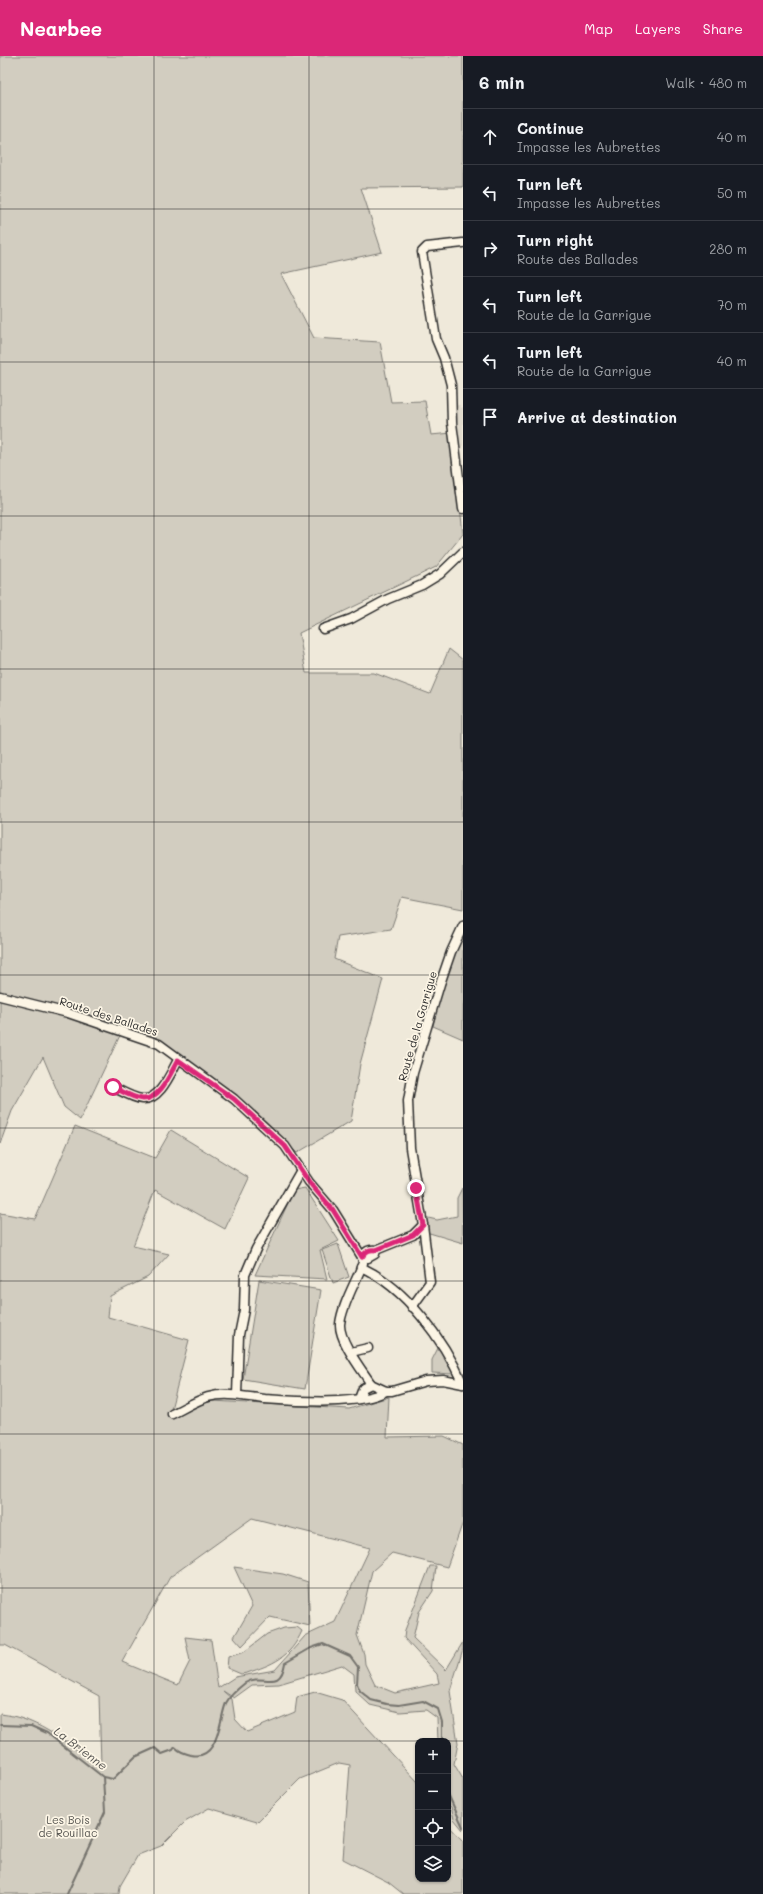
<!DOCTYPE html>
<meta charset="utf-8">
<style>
body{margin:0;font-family:Mali,sans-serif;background:#242831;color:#f1f3f6}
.controls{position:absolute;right:12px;bottom:12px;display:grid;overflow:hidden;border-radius:8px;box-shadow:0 1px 3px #0004}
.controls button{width:36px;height:36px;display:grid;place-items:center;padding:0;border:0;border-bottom:1px solid #363941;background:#171b24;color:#f1f3f6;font:20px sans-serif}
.stop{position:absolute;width:12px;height:12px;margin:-9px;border:3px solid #db2777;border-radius:50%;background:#fff}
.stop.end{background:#db2777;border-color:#fff;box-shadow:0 1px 4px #0008}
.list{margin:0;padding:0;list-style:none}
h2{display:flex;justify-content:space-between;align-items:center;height:52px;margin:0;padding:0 16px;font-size:17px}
h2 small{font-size:13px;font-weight:400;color:#9ea1a6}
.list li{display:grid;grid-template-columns:26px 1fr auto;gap:12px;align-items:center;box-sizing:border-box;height:56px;padding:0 16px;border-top:1px solid #363941}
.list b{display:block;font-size:15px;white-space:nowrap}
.list p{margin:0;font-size:13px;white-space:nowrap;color:#9ea1a6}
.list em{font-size:13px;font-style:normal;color:#9ea1a6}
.icon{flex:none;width:22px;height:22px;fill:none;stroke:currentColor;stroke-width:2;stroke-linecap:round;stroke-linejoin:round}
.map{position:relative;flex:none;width:463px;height:1838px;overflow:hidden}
header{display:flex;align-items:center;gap:24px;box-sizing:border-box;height:56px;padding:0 20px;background:#db2777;color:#fff}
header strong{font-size:19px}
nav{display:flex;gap:22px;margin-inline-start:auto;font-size:14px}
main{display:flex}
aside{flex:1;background:#171b24}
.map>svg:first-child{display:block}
.built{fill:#e0dacc}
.green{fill:#d2cdc0;stroke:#7e7c76;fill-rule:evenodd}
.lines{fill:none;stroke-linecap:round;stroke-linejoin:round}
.stream{stroke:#75736d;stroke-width:2}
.minor-casing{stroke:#2b2b2b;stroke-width:11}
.minor{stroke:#fcf5e5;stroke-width:8}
.route{stroke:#db2777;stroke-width:5}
.grid{fill:none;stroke:#2b2b2b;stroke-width:1;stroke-opacity:0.55}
.labels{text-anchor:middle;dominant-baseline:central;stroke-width:3.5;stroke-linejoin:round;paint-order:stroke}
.street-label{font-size:11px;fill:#2b2b2b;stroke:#fcf5e5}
.park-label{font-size:11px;fill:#555450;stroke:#fcf5e5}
.water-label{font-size:12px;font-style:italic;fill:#565552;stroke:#fcf5e5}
</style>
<header>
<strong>Nearbee</strong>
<nav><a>Map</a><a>Layers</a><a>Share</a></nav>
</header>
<main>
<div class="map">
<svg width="463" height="1838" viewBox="0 0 463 1838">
<rect width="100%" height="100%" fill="#efe9da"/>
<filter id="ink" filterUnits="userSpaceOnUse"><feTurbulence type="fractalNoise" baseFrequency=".025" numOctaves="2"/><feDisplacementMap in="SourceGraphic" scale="8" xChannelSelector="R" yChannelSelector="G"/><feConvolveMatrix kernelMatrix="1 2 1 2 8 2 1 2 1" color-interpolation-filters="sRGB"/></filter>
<g filter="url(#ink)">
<polygon class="built" points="455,349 460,349 461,352 463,351 463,392 461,393"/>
<g class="green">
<polygon points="0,0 463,0 463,131 361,132 382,196 281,218 314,282 380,286 391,346 425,345 431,379 452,377 463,478 436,511 299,577 306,617 374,617 430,638 449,593 463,604 463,853 402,841 391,873 338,881 334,903 383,923 360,1008 351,1065 297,1097 249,1050 164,986 123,973 80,1064 64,1051 43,1001 12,1055 0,1088"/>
<polygon points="463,864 463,983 433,970 449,898"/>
<path d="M75 1070 155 1102 171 1074 249 1122 225 1173 155 1134 133 1190 169 1198 148 1221 110 1240 108 1261 189 1284 170 1357 213 1345 349 1353 389 1341 387 1381 444 1380 463 1389V1466L447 1511 392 1497 372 1515 357 1579 364 1598 365 1608 375 1629 395 1637 439 1627 437 1618 404 1582 405 1574 430 1510H436L433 1535 419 1556 413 1582 446 1614 463 1586V1593L450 1635 458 1687 454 1708 463 1723V1774L454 1763 451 1751 448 1748V1685H438L437 1662 426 1654 400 1656 370 1649 355 1635 354 1618 342 1609 279 1628 252 1629 234 1642 223 1635 232 1643 235 1663 247 1676 295 1656 297 1641 315 1636 342 1644 418 1726V1823H448V1769L463 1785V1838H403L388 1826 343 1803 350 1709 339 1707 300 1723 257 1766 209 1752 185 1766 161 1790 138 1799 120 1830 119 1838H0V1658C42 1662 68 1691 101 1709L99 1640 5 1589H0V1157L35 1163ZM252 1462 370 1492 335 1566 305 1580 275 1614 235 1621 218 1632 211 1584 185 1581 190 1605 178 1629 122 1606 170 1521Z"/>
<polygon points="305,1132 339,1185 320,1194 327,1223 255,1219 294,1134"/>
<polygon points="462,1132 463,1187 426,1176 424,1161 437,1164 457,1160 457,1142"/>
<polygon points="338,1188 349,1221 333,1227 322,1194"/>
<polygon points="259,1224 321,1234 305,1333 243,1323"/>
<polygon points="439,1290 455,1318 432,1317 432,1304"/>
<polygon points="234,1511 283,1518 308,1526 310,1570 270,1561 242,1590 234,1581 252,1550"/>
<path d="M297 1571 302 1575C290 1602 273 1608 247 1617L241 1618 227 1612 228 1601 244 1596 267 1578 284 1572Z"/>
</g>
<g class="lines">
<g class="stream">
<path d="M0 1669 31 1670 47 1677 103 1721 113 1723 135 1701 155 1692 162 1698 173 1694 175 1691C180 1696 184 1697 191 1699 219 1705 219 1664 226 1647 229 1641 240 1631 245 1627 263 1616 280 1637 285 1607L311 1592 323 1588 350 1600 358 1611 357 1628 360 1635 371 1644 387 1648 399 1649 423 1645 438 1653 442 1666V1685"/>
<polyline points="448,1738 463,1771"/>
<polyline points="67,1838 105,1756 103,1721"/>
</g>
<g class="minor-casing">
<g id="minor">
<polyline points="463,187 427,191 422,196 436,283 444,302 451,329 452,367 463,453"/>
<polyline points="323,573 351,563 388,543 422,529 440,518 463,496"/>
<path d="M0 940 68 957 159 988 234 1043 285 1090 309 1126 333 1154 362 1201 363 1207C356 1226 342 1249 340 1268 339 1285 362 1314 371 1328"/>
<path d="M113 1031C121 1035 133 1042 142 1043 160 1045 171 1016 178 1004"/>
<path d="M376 1194 375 1198 368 1202 362 1201C366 1195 369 1193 376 1194L413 1179 423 1169"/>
<path d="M361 1211C406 1232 444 1284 463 1328"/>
<polyline points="412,1251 430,1226 423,1169 410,1092 408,1045 413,1017 440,928 451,896 463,870"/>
<polyline points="351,1296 368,1292"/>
<polyline points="371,1328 386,1335 392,1335 426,1325 443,1324 463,1328"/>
<polyline points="237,1339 239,1279 244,1254 245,1219 256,1193 301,1114"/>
<polyline points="359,1343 363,1332 371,1328"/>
<path d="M172 1358C183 1353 195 1345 208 1341 227 1336 246 1341 265 1343 295 1345 360 1350 386 1335"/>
</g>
</g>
<use href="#minor" class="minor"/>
</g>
</g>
<g class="lines" filter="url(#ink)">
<path class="route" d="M113 1031C121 1035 133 1042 142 1043 160 1045 171 1016 178 1004L234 1043 285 1090 309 1126 333 1154 362 1201C366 1195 369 1193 376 1194L413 1179 423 1169 416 1132"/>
</g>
<path class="grid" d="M154 0V1838M309 0V1838M0 153H463M0 306H463M0 460H463M0 613H463M0 766H463M0 919H463M0 1072H463M0 1225H463M0 1378H463M0 1532H463M0 1685H463"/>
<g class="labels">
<g class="street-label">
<text transform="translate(109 960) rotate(18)">Route des Ballades</text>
<text transform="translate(417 970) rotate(-74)">Route de la Garrigue</text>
</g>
<g class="park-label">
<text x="68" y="1763">Les Bois<tspan x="68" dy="13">de Rouillac</tspan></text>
</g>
<g class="water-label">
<text transform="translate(81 1692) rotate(37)">La Brienne</text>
</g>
</g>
</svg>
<div class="controls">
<button>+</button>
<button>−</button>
<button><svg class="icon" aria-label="locate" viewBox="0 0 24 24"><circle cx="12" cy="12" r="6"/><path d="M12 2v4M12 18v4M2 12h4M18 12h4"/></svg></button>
<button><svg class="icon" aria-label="layers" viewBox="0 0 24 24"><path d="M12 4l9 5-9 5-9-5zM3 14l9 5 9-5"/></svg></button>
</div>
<div class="stop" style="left:113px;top:1031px"></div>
<div class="stop end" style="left:416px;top:1132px"></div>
</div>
<aside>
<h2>6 min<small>Walk · 480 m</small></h2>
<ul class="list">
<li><svg class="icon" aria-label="ahead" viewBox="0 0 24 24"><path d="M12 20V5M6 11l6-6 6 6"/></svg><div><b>Continue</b><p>Impasse les Aubrettes</p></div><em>40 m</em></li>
<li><svg class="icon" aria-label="left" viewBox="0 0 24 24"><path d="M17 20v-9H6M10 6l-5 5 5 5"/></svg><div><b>Turn left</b><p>Impasse les Aubrettes</p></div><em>50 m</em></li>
<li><svg class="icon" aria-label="right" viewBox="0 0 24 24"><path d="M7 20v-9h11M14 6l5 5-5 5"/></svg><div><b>Turn right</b><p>Route des Ballades</p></div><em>280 m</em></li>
<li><svg class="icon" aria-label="left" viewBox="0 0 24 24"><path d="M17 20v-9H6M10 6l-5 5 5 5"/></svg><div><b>Turn left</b><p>Route de la Garrigue</p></div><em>70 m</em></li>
<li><svg class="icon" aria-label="left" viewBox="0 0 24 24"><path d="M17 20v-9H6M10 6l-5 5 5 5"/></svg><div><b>Turn left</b><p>Route de la Garrigue</p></div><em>40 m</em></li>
<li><svg class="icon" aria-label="arrive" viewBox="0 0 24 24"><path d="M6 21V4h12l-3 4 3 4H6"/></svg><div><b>Arrive at destination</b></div></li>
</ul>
</aside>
</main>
